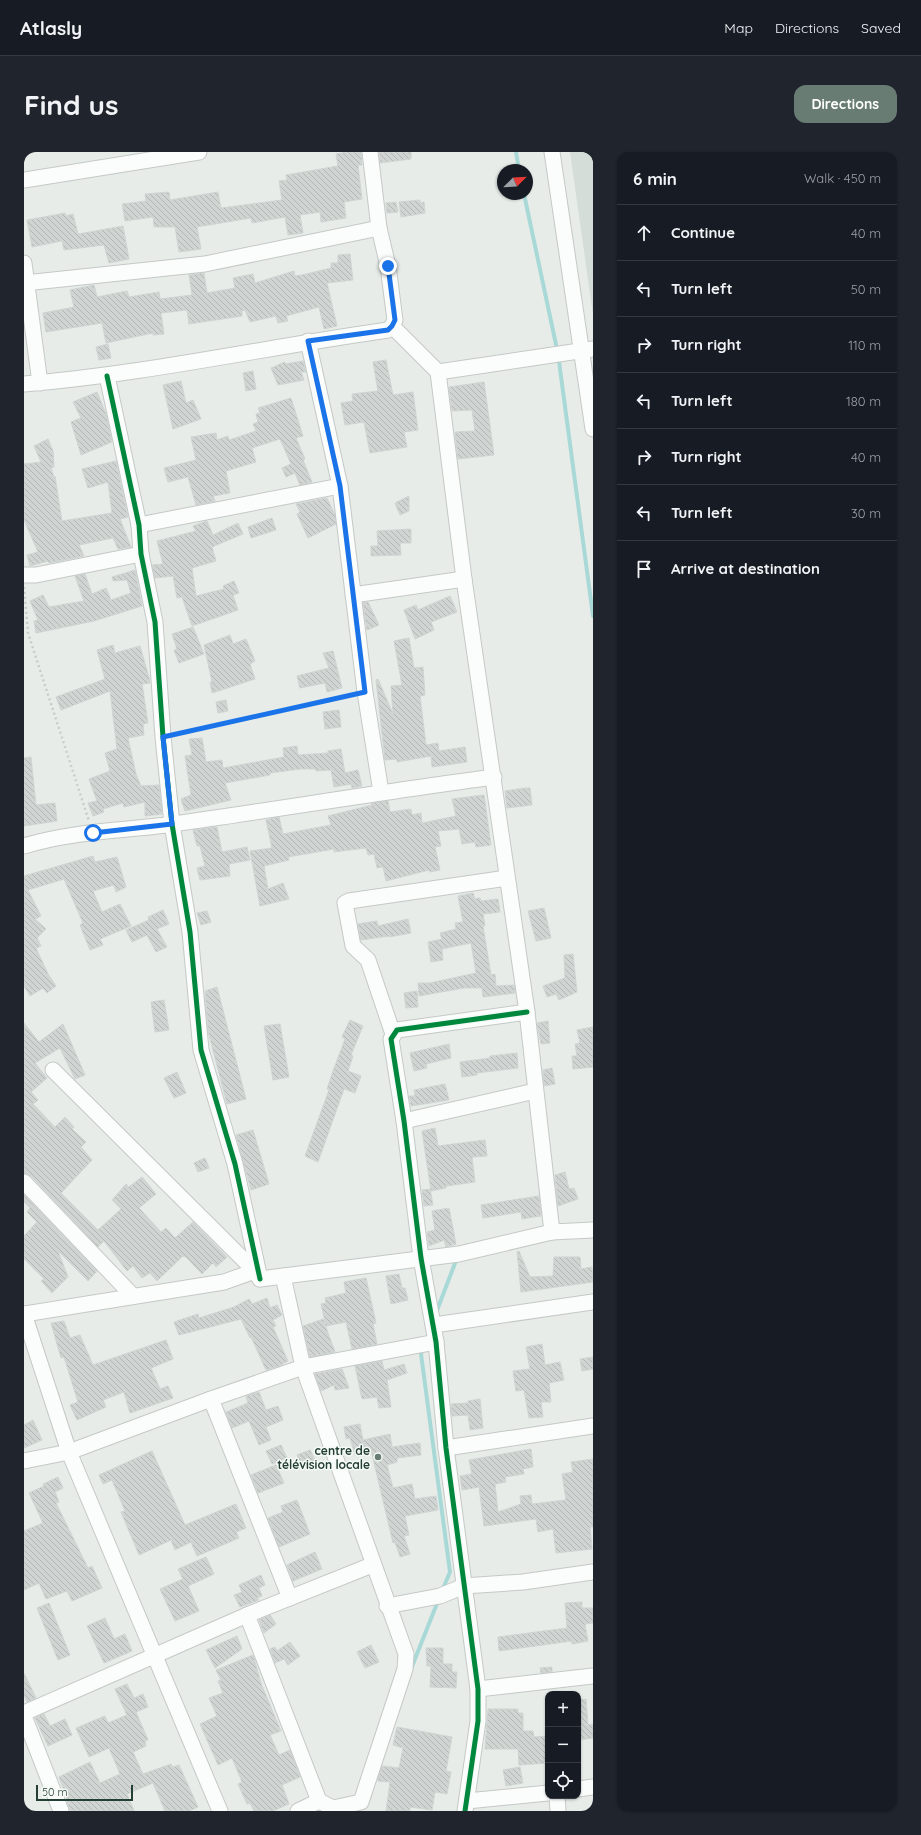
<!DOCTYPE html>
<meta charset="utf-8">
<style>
body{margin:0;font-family:Quicksand,sans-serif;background:#20242c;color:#f1f3f6}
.controls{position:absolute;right:12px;bottom:12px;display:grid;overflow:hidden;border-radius:8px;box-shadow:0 1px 3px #0004}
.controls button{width:36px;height:36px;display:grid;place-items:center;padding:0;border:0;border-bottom:1px solid #363941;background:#171b24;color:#f1f3f6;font:20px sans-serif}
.compass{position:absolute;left:473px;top:12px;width:36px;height:36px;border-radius:50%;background:#171b24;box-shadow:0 1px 3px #0004;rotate:66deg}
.scale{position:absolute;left:12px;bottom:10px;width:97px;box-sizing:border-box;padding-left:4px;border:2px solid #243f33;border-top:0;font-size:11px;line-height:14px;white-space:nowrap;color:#243f33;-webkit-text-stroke:3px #f5faf7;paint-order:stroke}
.stop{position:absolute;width:12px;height:12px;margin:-9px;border:3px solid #1a73e8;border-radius:50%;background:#fff}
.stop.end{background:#1a73e8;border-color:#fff;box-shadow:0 1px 4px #0008}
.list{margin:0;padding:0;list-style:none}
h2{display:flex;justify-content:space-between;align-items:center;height:52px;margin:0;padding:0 16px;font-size:17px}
h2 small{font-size:13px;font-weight:400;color:#9ea1a6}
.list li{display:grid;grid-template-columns:26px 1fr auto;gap:12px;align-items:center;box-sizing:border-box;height:56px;padding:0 16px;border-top:1px solid #363941}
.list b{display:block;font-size:15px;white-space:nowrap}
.list em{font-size:13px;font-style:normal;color:#9ea1a6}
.icon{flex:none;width:22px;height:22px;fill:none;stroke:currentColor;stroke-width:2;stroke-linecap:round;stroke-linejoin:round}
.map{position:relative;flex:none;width:569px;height:1659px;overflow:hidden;border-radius:12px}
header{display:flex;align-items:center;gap:24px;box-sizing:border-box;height:56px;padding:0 20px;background:#171b24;border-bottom:1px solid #363941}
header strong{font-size:19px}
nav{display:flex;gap:22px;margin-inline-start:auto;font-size:14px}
.intro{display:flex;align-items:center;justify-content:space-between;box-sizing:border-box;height:96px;padding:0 24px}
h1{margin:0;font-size:28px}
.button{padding:10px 18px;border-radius:12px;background:#687c73;color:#fff;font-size:14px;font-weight:700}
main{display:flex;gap:24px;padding:0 24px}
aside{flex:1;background:#171b24;border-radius:12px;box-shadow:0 1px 3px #0004}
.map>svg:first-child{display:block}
.built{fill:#d5ddd8}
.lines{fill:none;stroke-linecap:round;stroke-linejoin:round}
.stream{stroke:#a9d9d7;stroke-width:4}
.building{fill:url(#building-back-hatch);stroke:#cfd5d2}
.minor-casing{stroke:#c4c9c6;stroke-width:17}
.path{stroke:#c6cec9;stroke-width:2.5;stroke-dasharray:2 3;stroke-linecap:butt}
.minor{stroke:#fbfcfc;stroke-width:15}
.cycleway-casing{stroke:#f5faf7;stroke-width:8}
.cycleway{stroke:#00873e;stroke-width:5}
.route{stroke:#1a73e8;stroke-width:5}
.poi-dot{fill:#687c73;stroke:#f5faf7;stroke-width:1.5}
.labels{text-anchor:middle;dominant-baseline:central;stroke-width:3;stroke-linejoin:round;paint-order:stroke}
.poi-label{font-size:12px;font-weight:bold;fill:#243f33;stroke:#f5faf7;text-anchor:end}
</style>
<header>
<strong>Atlasly</strong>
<nav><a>Map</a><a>Directions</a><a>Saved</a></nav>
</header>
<div class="intro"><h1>Find us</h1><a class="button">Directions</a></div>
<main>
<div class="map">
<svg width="569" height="1659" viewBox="0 0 569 1659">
<defs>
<pattern id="building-back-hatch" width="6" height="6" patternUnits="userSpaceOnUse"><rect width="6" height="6" fill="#d0d4d2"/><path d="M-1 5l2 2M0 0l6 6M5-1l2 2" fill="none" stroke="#b2b7b5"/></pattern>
</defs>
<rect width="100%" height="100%" fill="#e7ece9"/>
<polygon class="built" points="546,0 569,0 569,163"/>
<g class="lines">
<g class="stream">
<polyline points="492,0 495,18"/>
<polyline points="500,42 534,202 569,464"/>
<polyline points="412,1161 433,1106"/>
<polyline points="399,1195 397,1202 426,1420 418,1439"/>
<polyline points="387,1517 414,1449"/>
</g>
</g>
<g class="building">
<polygon points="323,0 337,0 338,13 334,13 338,47 320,50 322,66 297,70 296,60 276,63 279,81 264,83 261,65 228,71 227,66 173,75 177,97 155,100 151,75 130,75 129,65 101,69 98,52 122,49 121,42 145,40 146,48 194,40 197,56 258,48 255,29 263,28 262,23 314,14 312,2"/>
<polygon points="355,0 387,0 387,7 356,11"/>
<polygon points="396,48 396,51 400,50 401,61 377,65 375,50"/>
<polygon points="372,50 374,60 363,61 362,51"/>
<polygon points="41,61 42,64 49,62 54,82 99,74 105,107 85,111 80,93 40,98 38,89 8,95 3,68"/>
<polygon points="326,102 329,128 303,131 313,174 300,177 295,155 262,164 264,169 254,171 252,164 226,170 221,158 218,159 218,164 165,172 163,158 137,161 140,182 129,183 129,181 82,191 78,171 22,180 19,161 50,155 46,138 70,133 73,145 103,139 105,145 135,140 136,147 168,143 165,123 180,121 183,141 211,136 209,126 229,122 231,131 270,119 271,124 278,123 307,116 307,111 314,111 314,103"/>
<polygon points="84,192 87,206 75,208 72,195"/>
<polygon points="362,208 369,243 389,240 394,278 380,280 383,295 346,301 340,270 321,273 317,251 329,249 328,242 354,239 349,210"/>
<polygon points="279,209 282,220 277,220 280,228 254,233 247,216 261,210 261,212"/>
<polygon points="229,219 232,237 222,239 219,221"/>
<polygon points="157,229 162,251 169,248 177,267 149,277 139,233"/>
<polygon points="460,230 470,303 434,307 431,280 451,279 448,258 428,259 425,235"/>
<polygon points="73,240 82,262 88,290 57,303 47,270 57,266 49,250"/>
<polygon points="267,246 279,284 272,286 281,307 279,308 288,330 276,333 271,321 262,325 258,316 267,312 256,287 228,296 232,310 202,319 206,341 189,344 191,349 172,353 164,325 144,330 140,316 172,308 167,285 192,281 193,288 204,284 205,288 232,279 229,272 234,270 232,262 236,261 234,256"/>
<polygon points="24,287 29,299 30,315 27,316 30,325 31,324 38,369 88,361 84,330 64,336 58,317 92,309 104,365 96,367 107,395 94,397 89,386 55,393 60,404 25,411 24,409 6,414 3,403 14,400 0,368 0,312 17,310 10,294"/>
<polygon points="385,344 385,359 376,363 371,351"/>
<polygon points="303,346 311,363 312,372 284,386 273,362 276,360 272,352"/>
<polygon points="248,366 252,378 227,386 224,375"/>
<polygon points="183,369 189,383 214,371 219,382 188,395 192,409 168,416 172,444 200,437 199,434 210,429 215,441 209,443 214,458 168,474 158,445 153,446 149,424 131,426 128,413 139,412 133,389 172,379 169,374"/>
<polygon points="387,377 387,391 376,391 377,403 347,404 347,394 354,394 353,379"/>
<polygon points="111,418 118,454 70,469 12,481 10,469 14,468 6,449 19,443 25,455 60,449 51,424 61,422 68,442 82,436 87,448 107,441 103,428 89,429 88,425"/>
<polygon points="426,444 433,460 407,470 410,478 391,487 380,458 392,453 394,458"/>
<polygon points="344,450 355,473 343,478 339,451"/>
<polygon points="169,475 180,502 155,511 150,498 153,497 148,482"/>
<polygon points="206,483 209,492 222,487 231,509 226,512 231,527 188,541 186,530 188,530 180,493"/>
<polygon points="385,486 390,516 399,515 401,543 396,544 402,593 414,591 415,599 441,595 443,610 408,615 407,604 373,610 373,607 361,608 352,528 354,527 369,562 367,534 378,533 370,489"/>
<polygon points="89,493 91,501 116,494 126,529 126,531 118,532 124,571 119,572 120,583 104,586 112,622 117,634 135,633 138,662 121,664 121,650 100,655 99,651 79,657 80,660 69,664 64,651 73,649 65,627 86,619 81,601 93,597 86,539 37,558 32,545 81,527 73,498"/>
<polygon points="309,499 318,536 303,540 301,531 276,536 273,524 305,516 299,501"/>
<polygon points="202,548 204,559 194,561 192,550"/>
<polygon points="315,558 317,575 301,577 299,560"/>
<polygon points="178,586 182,610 198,608 199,616 260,605 259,596 273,594 274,603 304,601 304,599 317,597 321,621 334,618 338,634 328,636 327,632 310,635 307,618 292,619 292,617 276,617 246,621 246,623 201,631 207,648 161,659 157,647 167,643 161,604 168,603 165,587"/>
<polygon points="7,605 12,653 31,651 33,669 0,674 0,606"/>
<polygon points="501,636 506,636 508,653 483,656 481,639"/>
<polygon points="460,643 467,693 452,695 451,690 438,692 435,677 414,679 417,694 411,695 416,718 406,720 405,718 362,729 359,715 353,716 350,702 344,703 342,696 310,700 310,697 264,705 265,708 240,714 244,737 259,731 265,747 236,754 226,699 248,696 242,668 255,665 259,682 307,673 304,664 348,653 347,651 364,649 366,660 387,657 388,663 397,661 398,671 432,664 428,647"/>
<polygon points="193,675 198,700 223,695 226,708 205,712 206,724 176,728 173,716 181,714 176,694 173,694 169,678"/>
<polygon points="69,704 71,710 93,705 102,735 92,740 90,733 69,739 78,760 96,752 107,774 76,787 79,793 66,798 56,773 59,771 40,727 4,738 17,764 11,767 22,777 13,786 17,794 12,796 24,822 32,834 23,841 19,836 6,844 0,834 0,724"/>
<polygon points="449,741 451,747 456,746 457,749 474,747 476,760 459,762 461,774 459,774 467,823 471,822 472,834 490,833 491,841 459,845 458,836 440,836 395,844 394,831 406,831 452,821 447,791 418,797 419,808 407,810 404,790 418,787 416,781 432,777 431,771 439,770 434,744"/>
<polygon points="520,756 527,786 512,789 504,759"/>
<polygon points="139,758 145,772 133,777 143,795 132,800 123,783 108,790 102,778 125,768 124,765"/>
<polygon points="183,759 187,770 177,773 173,761"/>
<polygon points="384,767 387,781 365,785 365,784 337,788 334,772 353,769 354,774"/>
<polygon points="549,802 553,840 535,848 532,842 523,845 519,834 541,826 540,803"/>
<polygon points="193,835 222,947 203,952 184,879 181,839"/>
<polygon points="393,839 394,855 382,856 380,841"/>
<polygon points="140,848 145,878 131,880 127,850"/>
<polygon points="326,868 339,874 327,903 329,904 324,919 337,924 331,941 320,937 294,1010 281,1004 305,938 303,937 309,919 321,887 318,885"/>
<polygon points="524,869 526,891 517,892 513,871"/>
<polygon points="0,871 15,890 39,872 61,923 51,927 36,896 11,911 23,926 7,940 14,948 9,952 31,975 41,965 50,975 48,977 62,990 57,995 68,1008 37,1041 74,1078 97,1057 88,1048 102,1032 105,1035 118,1025 132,1042 115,1056 137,1080 142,1076 151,1086 169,1070 203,1105 192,1115 189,1111 178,1122 162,1105 159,1104 133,1129 126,1121 118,1126 109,1114 103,1119 80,1089 74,1095 7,1024 0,1021"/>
<polygon points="256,872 265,925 249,928 240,874"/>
<polygon points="569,875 569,915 549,917 548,904 553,904 551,892 556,891 553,878"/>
<polygon points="425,892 427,906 402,912 403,916 390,919 386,901"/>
<polygon points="493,901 494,916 453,921 453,923 438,925 436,910 466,906 466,904"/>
<polygon points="528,916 531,932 520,934 519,918"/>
<polygon points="153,920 162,941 150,946 140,926"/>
<polygon points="421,932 425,948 387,954 385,944 391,944 390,938"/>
<polygon points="411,976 414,994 461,988 463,1004 448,1005 451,1030 422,1034 422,1036 407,1039 398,979"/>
<polygon points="229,978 245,1032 227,1038 212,983"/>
<polygon points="181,1006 185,1016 174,1020 170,1011"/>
<polygon points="541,1020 545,1037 550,1036 554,1047 534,1054 531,1023"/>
<polygon points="406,1037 409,1053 400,1054 398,1038"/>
<polygon points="0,1043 73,1119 64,1129 34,1099 44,1125 28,1141 17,1129 20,1127 0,1107 0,1084 13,1070 3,1060 6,1056 0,1050"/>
<polygon points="515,1044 517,1064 498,1067 497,1060 459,1066 457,1053"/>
<polygon points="425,1056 432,1092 422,1095 420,1088 405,1094 403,1080 411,1078 408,1059"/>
<polygon points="495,1099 506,1125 529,1124 530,1105 556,1105 557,1117 568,1115 569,1130 497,1140 493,1100"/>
<polygon points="375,1122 378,1136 381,1136 384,1148 367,1152 362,1124"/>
<polygon points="342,1126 352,1171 349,1172 353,1192 328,1197 322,1170 302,1174 297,1152 302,1151 301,1146 322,1141 320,1130"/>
<polygon points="243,1146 246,1156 253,1153 258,1163 249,1168 252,1174 249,1175 264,1209 255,1214 242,1218 227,1185 226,1186 217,1167 155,1183 150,1170 174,1162 175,1166 210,1155 225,1147 228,1152"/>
<polygon points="299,1167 311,1200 286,1205 279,1174"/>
<polygon points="40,1169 46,1186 56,1183 69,1213 142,1188 149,1207 127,1216 136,1237 144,1234 149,1246 106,1261 100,1240 79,1248 82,1255 53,1268 46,1253 54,1250 40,1205 37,1206 27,1171"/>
<polygon points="518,1192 521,1213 536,1210 540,1228 525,1231 527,1250 517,1250 519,1265 505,1266 500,1238 492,1239 489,1219 506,1217 502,1195"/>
<polygon points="569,1205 569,1217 558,1219 556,1207"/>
<polygon points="358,1209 360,1218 380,1212 383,1221 363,1228 367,1255 355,1256 353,1245 338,1247 331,1214"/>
<polygon points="318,1217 325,1236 311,1238 310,1233 297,1239 291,1222"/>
<polygon points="235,1240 242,1258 254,1254 259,1268 242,1275 247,1288 235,1293 225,1269 208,1276 202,1260 224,1251 222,1244"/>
<polygon points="456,1247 459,1276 446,1278 444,1263 428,1264 427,1252 444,1251 444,1249"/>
<polygon points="9,1268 18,1288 0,1296 0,1273"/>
<polygon points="336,1272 339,1288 366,1282 368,1295 396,1291 397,1303 373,1306 373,1310 363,1313 369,1336 388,1332 391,1347 412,1344 414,1358 381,1364 385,1383 380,1384 386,1402 376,1405 371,1390 369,1391 347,1298 331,1303 326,1286 322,1287 320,1275"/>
<polygon points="257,1293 263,1306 248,1312 242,1299"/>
<polygon points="507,1297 509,1315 499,1317 500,1322 481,1325 482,1330 471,1332 474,1360 497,1352 496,1344 507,1343 508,1352 542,1348 538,1322 549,1320 547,1310 569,1307 569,1375 566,1375 568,1397 532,1401 529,1377 514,1380 512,1367 460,1374 455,1335 438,1338 436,1324 448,1322 445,1308"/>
<polygon points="286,1298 292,1310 278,1316 273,1303"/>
<polygon points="128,1299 161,1373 212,1352 222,1376 212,1380 215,1386 173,1404 167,1390 151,1398 147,1388 115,1403 97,1360 101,1359 88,1328 79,1332 75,1323"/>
<polygon points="252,1313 260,1331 234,1341 227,1323"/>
<polygon points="34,1325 39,1336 31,1340 35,1350 32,1351 64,1416 68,1414 78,1436 48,1449 43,1439 22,1447 15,1431 0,1438 0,1379 19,1371 5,1341 20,1334 19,1332"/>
<polygon points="273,1348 286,1382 255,1395 244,1366 259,1360 257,1354"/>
<polygon points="291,1400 298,1417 269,1429 263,1413"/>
<polygon points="182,1405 190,1422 164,1434 175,1459 151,1469 136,1437 159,1427 154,1417"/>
<polygon points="237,1423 241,1433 235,1436 238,1444 233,1446 235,1448 216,1455 210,1443 218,1440 215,1433"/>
<polygon points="558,1450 558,1456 569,1456 569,1471 561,1472 564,1489 548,1492 548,1489 475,1499 474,1485 543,1476 541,1451"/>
<polygon points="25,1451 46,1503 34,1508 13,1456"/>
<polygon points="246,1463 252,1472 240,1481 235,1468"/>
<polygon points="81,1466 90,1487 101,1482 108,1499 80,1511 63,1474"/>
<polygon points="213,1484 218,1497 191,1516 182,1498"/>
<polygon points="266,1490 276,1504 264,1513 260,1507 251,1511 246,1497 251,1495 253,1499"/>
<polygon points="347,1493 355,1510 341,1516 333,1500"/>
<polygon points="402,1496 419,1496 419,1512 428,1512 428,1520 433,1520 432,1536 406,1535 407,1514 403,1514"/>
<polygon points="229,1503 238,1534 257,1579 246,1583 255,1603 266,1598 276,1625 258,1633 265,1652 249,1659 230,1659 226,1651 223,1652 214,1632 218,1630 208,1606 194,1613 176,1572 193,1564 185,1546 199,1541 194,1529 197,1528 192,1518"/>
<polygon points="528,1515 528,1520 517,1521 516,1516"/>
<polygon points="0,1521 12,1546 3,1550 0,1543"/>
<polygon points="103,1532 110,1546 119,1542 124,1555 112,1560 124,1588 121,1589 122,1594 109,1600 119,1622 147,1612 149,1615 155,1613 174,1655 165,1659 141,1659 129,1631 103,1642 110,1659 46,1659 41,1641 35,1625 66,1610 76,1631 96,1622 85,1596 65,1605 52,1576 81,1564 84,1571 103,1563 91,1537"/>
<polygon points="562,1547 564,1573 569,1572 569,1586 554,1588 554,1548"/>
<polygon points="464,1557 494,1557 494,1561 499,1561 499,1579 509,1579 510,1585 524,1584 524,1611 495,1613 494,1597 461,1597"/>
<polygon points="20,1562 26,1574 41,1567 48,1583 24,1594 11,1566"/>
<polygon points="373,1575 428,1585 422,1619 427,1620 423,1642 411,1640 408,1658 386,1655 386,1659 362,1659 366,1630 354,1629 354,1627 358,1614 375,1616 379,1596 369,1593"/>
<polygon points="496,1615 499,1631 482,1634 479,1618"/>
</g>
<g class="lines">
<g class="minor-casing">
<g id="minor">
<polyline points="528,0 569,277"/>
<polyline points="0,28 175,0"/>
<polyline points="0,111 16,231"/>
<polyline points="0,131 181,112 355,76"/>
<polyline points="368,174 414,220 569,197"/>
<polyline points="284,189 316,334 341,540 357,640"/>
<polyline points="414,220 440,427 503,860 528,1080"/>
<polyline points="83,224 115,373 117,402 131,470 139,585 148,672 166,780 177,898 211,1012 236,1127"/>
<path d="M0 232C122 222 243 195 364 178L368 174 371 168 364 114 355 76 346 0"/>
<polyline points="115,373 316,334"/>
<polyline points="0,423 12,423 117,402"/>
<polyline points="329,443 440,427"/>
<path d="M0 694C48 679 100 679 149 672 256 657 363 639 470 625"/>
<polyline points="369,882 344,808 329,794 321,751 325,749 483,726"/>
<polyline points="29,918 231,1119"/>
<polyline points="380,969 511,939"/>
<polyline points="0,1030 109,1144"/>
<polyline points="259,1124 279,1215 382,1502 381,1517 337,1650 309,1656 295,1649 274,1659"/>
<polyline points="0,1162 200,1130 231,1119 236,1127 435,1102 528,1080 569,1078"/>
<polyline points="0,1162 45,1300 196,1659"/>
<polyline points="410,1173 569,1150"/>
<polyline points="187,1247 266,1446"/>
<polyline points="422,1296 569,1274"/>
<polyline points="0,1309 45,1300 187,1247 279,1215 412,1190"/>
<polyline points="363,1454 416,1444 440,1434 499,1430 569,1420"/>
<polyline points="223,1463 295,1649"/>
<polyline points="454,1537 569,1524"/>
<polyline points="0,1561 223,1463 348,1413"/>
<polyline points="0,1564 37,1659"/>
<polyline points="554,1637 569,1635"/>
<polyline points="533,1644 534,1659"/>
<polyline points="443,1649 524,1641"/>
<polyline points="441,1659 454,1569 454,1537 422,1296 412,1190 397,1106 380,969 367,887 373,878 503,860"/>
</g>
</g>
<g class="path">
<polyline points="0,435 4,481 65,669"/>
<polyline points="151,583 328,543"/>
</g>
<use href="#minor" class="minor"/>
<g class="cycleway-casing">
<g id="cycleway">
<polyline points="83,224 115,373 117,402 131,470 139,585 148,672 166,780 177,898 211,1012 236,1127"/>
<polyline points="441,1659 454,1569 454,1537 422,1296 412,1190 397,1106 380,969 367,887 373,878 503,860"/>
</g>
</g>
<use href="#cycleway" class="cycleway"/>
</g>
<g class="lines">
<polyline class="route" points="69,681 148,672 139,585 341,540 316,334 284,189 364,178 368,174 371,168 364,114"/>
</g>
<circle class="poi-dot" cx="354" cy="1305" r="4"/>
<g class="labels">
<g class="poi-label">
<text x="346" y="1298">centre de<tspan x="346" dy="14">télévision locale</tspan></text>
</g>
</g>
</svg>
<div class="controls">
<button>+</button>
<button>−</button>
<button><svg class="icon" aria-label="locate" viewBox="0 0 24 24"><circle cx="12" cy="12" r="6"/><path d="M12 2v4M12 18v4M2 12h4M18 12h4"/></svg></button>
</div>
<svg class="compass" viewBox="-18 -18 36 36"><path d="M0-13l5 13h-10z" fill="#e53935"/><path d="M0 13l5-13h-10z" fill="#9ea1a6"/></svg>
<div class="scale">50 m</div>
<div class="stop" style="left:69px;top:681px"></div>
<div class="stop end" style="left:364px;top:114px"></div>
</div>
<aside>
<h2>6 min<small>Walk · 450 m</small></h2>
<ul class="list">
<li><svg class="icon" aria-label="ahead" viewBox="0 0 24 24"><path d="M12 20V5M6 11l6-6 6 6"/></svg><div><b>Continue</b></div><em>40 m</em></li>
<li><svg class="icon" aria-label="left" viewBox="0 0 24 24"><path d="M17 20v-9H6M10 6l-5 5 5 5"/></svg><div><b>Turn left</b></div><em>50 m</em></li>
<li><svg class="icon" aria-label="right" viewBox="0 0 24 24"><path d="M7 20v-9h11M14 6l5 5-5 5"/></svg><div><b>Turn right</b></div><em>110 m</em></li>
<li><svg class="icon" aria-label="left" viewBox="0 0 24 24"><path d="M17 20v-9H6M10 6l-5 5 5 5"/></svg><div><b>Turn left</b></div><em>180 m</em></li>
<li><svg class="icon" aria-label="right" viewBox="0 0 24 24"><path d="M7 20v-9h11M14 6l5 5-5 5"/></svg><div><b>Turn right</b></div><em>40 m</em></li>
<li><svg class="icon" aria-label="left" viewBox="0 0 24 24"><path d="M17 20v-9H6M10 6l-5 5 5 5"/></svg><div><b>Turn left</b></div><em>30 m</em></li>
<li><svg class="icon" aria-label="arrive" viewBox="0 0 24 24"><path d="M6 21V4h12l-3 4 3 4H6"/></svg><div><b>Arrive at destination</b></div></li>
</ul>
</aside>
</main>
